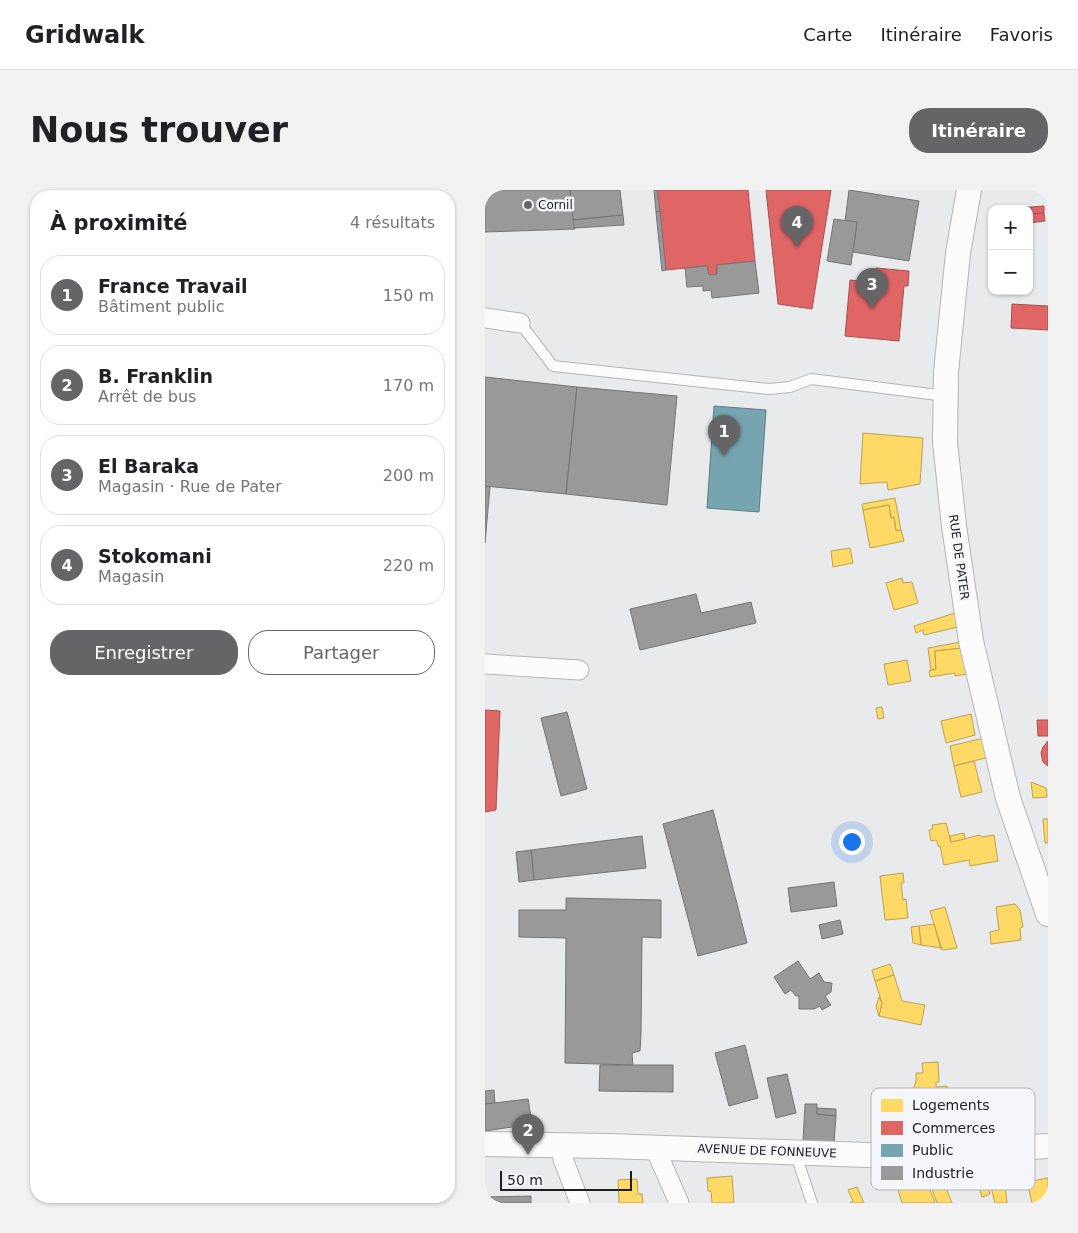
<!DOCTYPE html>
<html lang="fr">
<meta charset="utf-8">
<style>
body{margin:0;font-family:"DejaVu Sans",sans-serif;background:#f2f2f2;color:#202124}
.controls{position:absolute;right:15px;top:15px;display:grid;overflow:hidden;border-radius:10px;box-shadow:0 1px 4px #0004}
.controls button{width:45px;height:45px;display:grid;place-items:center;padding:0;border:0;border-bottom:1px solid #e0e0e0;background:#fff;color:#202124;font:25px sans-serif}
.scale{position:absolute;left:15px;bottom:12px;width:132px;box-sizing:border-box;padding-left:5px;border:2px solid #1e1e20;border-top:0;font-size:14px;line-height:18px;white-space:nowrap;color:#1e1e20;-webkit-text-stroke:4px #f5f6fa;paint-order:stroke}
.you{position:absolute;left:366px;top:651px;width:18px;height:18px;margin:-12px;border:4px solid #fff;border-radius:50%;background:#1a73e8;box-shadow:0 0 0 8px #1a73e833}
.badge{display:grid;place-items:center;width:32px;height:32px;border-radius:50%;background:#656567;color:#fff;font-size:16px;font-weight:700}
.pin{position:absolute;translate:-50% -41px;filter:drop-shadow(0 1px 2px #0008)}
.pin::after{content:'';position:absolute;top:26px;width:18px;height:15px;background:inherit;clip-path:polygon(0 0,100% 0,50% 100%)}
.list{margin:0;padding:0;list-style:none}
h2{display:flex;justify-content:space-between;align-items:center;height:65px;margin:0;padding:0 20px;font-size:21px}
h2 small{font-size:16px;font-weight:400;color:#757577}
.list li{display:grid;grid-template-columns:32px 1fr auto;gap:15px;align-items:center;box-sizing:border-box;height:80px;margin:0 10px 10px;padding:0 10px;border:1px solid #e0e0e0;border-radius:20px}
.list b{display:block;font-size:19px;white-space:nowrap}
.list p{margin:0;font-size:16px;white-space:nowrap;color:#757577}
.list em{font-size:16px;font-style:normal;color:#757577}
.actions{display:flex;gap:10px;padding:15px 20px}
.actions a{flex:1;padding:11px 0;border:1px solid #656567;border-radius:20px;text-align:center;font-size:18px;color:#656567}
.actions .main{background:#656567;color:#fff}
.map{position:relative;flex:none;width:563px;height:1013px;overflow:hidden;border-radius:20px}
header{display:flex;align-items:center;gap:30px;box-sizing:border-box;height:70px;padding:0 25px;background:#fff;border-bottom:1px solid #e0e0e0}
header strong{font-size:24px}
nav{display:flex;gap:28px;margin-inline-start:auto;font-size:18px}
.intro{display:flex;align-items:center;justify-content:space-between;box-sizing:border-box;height:120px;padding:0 30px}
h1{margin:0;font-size:35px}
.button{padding:12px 22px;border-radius:20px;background:#656567;color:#fff;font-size:18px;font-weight:700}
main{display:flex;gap:30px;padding:0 30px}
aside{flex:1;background:#fff;border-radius:20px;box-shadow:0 1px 4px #0004}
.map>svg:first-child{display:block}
.homes{fill:#ffd966;stroke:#bca151}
.shops{fill:#e06666;stroke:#a65051}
.public{fill:#76a5af;stroke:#5c7c84}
.industry{fill:#999;stroke:#747475}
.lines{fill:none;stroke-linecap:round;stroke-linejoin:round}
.service-casing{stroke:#b5b5b7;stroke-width:12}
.minor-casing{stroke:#b5b5b7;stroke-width:21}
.tertiary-casing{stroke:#b5b5b7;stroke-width:26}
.service{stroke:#fcfcfc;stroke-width:10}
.minor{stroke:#fcfcfc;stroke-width:19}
.tertiary{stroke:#fcfcfc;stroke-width:24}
.poi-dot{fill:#656567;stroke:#f5f6fa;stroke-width:2}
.labels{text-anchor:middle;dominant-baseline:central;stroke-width:5;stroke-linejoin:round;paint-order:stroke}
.poi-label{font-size:12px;fill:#1e1e20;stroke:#f5f6fa;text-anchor:start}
.street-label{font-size:12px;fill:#1e1e20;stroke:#f5f6fa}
.key{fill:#f5f6fa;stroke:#b4b5b9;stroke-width:1}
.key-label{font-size:14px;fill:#1e1e20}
</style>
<header>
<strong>Gridwalk</strong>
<nav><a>Carte</a><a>Itinéraire</a><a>Favoris</a></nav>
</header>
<div class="intro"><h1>Nous trouver</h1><a class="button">Itinéraire</a></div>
<main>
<aside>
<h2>À proximité<small>4 résultats</small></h2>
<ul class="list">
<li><span class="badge">1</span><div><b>France Travail</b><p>Bâtiment public</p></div><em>150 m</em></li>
<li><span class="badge">2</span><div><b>B. Franklin</b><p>Arrêt de bus</p></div><em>170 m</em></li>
<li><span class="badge">3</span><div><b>El Baraka</b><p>Magasin · Rue de Pater</p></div><em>200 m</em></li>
<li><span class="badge">4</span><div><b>Stokomani</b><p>Magasin</p></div><em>220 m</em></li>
</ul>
<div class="actions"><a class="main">Enregistrer</a><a>Partager</a></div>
</aside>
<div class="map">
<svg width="563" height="1013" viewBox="0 0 563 1013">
<rect width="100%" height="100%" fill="#e9eaec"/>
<g class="homes">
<polygon points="378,243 438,248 435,294 403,300 402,292 375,294"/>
<polygon points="410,308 416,340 411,341 409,327 406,328 404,315 378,320 377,314"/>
<polygon points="404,315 406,328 409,327 411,341 416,340 419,351 385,358 378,320"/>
<polygon points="365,358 368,373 348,377 346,361"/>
<polygon points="417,388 418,393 427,392 433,413 409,420 401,393"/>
<polygon points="470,423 473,437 439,445 438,440 431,443 429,436"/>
<polygon points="476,452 477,458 450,461 451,479 446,480 443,458"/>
<polygon points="477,458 483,484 470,486 470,483 445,487 444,481 451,479 450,461"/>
<polygon points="422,470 426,491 403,495 399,474"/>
<polygon points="397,517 399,528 393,529 391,518"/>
<polygon points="486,524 490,545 461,553 456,531"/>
<polygon points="499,548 504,567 469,576 465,556"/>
<polygon points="489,571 497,602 476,607 469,576"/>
<polygon points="546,592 561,598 562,607 548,608"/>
<polygon points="558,629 563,629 563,653 560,653"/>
<polygon points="461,633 466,652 495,645 497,647 509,645 513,671 485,676 484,670 459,675 455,656 454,657 451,650 446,651 444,640 448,639 447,635"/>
<polygon points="479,643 480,649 466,652 465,646"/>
<polygon points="418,683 419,693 416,693 418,710 421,709 423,728 400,730 395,686"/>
<polygon points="530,714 535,720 538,737 535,738 536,750 506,754 505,742 514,740 511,717"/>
<polygon points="460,717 472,758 457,760 445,721"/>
<polygon points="449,734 454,752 456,758 436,755 434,736"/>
<polygon points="434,736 436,755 428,753 426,737"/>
<polygon points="405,774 409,785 390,791 387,780"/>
<polygon points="409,785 417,811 440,815 436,835 394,826 397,813 390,791"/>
<polygon points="394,807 397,813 394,826 391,817"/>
<polygon points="453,872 454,892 451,892 451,897 462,896 463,912 450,913 450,919 439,920 439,914 425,909 431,891 431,883 438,883 437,873"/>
<polygon points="453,978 467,1013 452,1013 441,982"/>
<polygon points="525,978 528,991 520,994 522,1013 510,1013 502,982"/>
<polygon points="247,986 249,1013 227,1013 226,1001 223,1001 222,988"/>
<polygon points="499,987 505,1004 497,1007 492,990"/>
<polygon points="563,988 563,1013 547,1013 542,992"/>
<polygon points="152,989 153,1004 157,1004 158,1013 134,1013 133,990"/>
<polygon points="441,989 450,1013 417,1013 413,1000"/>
<polygon points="372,997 379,1013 365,1013 368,1011 363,1000"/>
</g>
<g class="shops">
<polygon points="172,0 263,0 270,71 232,75 232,84 224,85 222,76 181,80"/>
<polygon points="281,0 346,0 327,119 293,114"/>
<polygon points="559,16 559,23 547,24 546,17"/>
<polygon points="542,17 546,17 547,24 559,23 560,31 544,33 544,19"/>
<polygon points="391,78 424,81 423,96 419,96 414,151 360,146 365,90 391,93"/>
<polygon points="527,114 563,116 563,140 526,138"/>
<polygon points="0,520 15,521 11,620 0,622"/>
<polygon points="552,530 563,530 563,546 553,546"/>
<polygon points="563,551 563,576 558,572 556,563 558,557"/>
</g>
<polygon class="public" points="229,216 281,220 274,322 222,318"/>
<g class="industry">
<polygon points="0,0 85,0 90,39 0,42"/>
<polygon points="85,0 135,0 138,25 88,30"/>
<polygon points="169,0 172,0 175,21 171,22"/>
<polygon points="364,0 434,11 424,71 368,62 372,32 360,31"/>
<polygon points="175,21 181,80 177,81 171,22"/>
<polygon points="138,25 139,35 89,38 88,30"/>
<polygon points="349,29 372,32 366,75 342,71"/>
<polygon points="270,71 274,103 227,108 226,100 218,101 218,96 202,97 200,78 222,76 224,85 232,84 232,75"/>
<polygon points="0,187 92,197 81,304 0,296"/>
<polygon points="92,197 192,206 182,315 81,304"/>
<polygon points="0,296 5,297 0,353"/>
<polygon points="211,404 216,423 266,412 271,433 155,460 145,419"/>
<polygon points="82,522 102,599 76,606 56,528"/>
<polygon points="228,620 262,753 213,766 178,634"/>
<polygon points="157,646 161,678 49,690 46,660"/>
<polygon points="46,660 49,690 34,692 31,662"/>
<polygon points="349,692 352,716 306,722 303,698"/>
<polygon points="81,708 176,710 176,748 157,747 156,843 155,861 147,863 148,875 80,873 81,748 34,747 34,720 81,720"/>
<polygon points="355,730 358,744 337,749 334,735"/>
<polygon points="313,771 325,789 334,783 339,792 347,793 346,802 340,806 346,815 337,820 335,816 329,819 314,819 314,806 311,806 306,800 300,804 289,787"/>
<polygon points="260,855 273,908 244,916 230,863"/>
<polygon points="115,875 188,875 188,902 114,901"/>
<polygon points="302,884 311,923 291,928 282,888"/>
<polygon points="9,900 10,913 0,914 0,901"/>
<polygon points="43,909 47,934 0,941 0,914"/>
<polygon points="320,914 332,914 332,924 351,926 349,953 318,951"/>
<polygon points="332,918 351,919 351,926 332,924"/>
<polygon points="46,1006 46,1013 0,1013 0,1007"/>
</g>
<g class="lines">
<g class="service-casing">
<g id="service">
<polyline points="35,133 68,176 284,199 305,197 326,189 461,206"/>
<polyline points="310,962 327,1013"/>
</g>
</g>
<g class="minor-casing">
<g id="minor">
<polyline points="0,128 35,133"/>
<polyline points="0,474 94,480"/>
<polyline points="78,955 78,969 95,1013"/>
<polyline points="170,958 194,1013"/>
</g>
</g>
<g class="tertiary-casing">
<g id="tertiary">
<polyline points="484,0 473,63 461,182 460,252 469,336 486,451 523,608 563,724"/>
<polyline points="0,954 123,956 410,966 563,956"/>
</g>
</g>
<use href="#service" class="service"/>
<use href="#minor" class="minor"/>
<use href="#tertiary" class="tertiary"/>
</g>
<circle class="poi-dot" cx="43" cy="15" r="5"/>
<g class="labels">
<g class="poi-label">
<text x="53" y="15">Cornil</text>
</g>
<g class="street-label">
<text transform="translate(474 367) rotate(82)">RUE DE PATER</text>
<text transform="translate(282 961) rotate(2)">AVENUE DE FONNEUVE</text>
</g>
</g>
<rect x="386" y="898" width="164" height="102" rx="8" class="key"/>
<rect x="396" y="909" width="22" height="13" fill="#ffd966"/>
<rect x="396" y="931" width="22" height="14" fill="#e06666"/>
<rect x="396" y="954" width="22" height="13" fill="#76a5af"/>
<rect x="396" y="976" width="22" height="14" fill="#999"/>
<g class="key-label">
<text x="427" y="920">Logements</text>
<text x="427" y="943">Commerces</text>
<text x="427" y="965">Public</text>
<text x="427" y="988">Industrie</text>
</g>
</svg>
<div class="controls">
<button>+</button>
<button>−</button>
</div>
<div class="scale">50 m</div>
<div class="you"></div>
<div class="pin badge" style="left:239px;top:266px">1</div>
<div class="pin badge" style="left:43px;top:965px">2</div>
<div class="pin badge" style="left:387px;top:119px">3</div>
<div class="pin badge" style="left:312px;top:57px">4</div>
</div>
</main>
